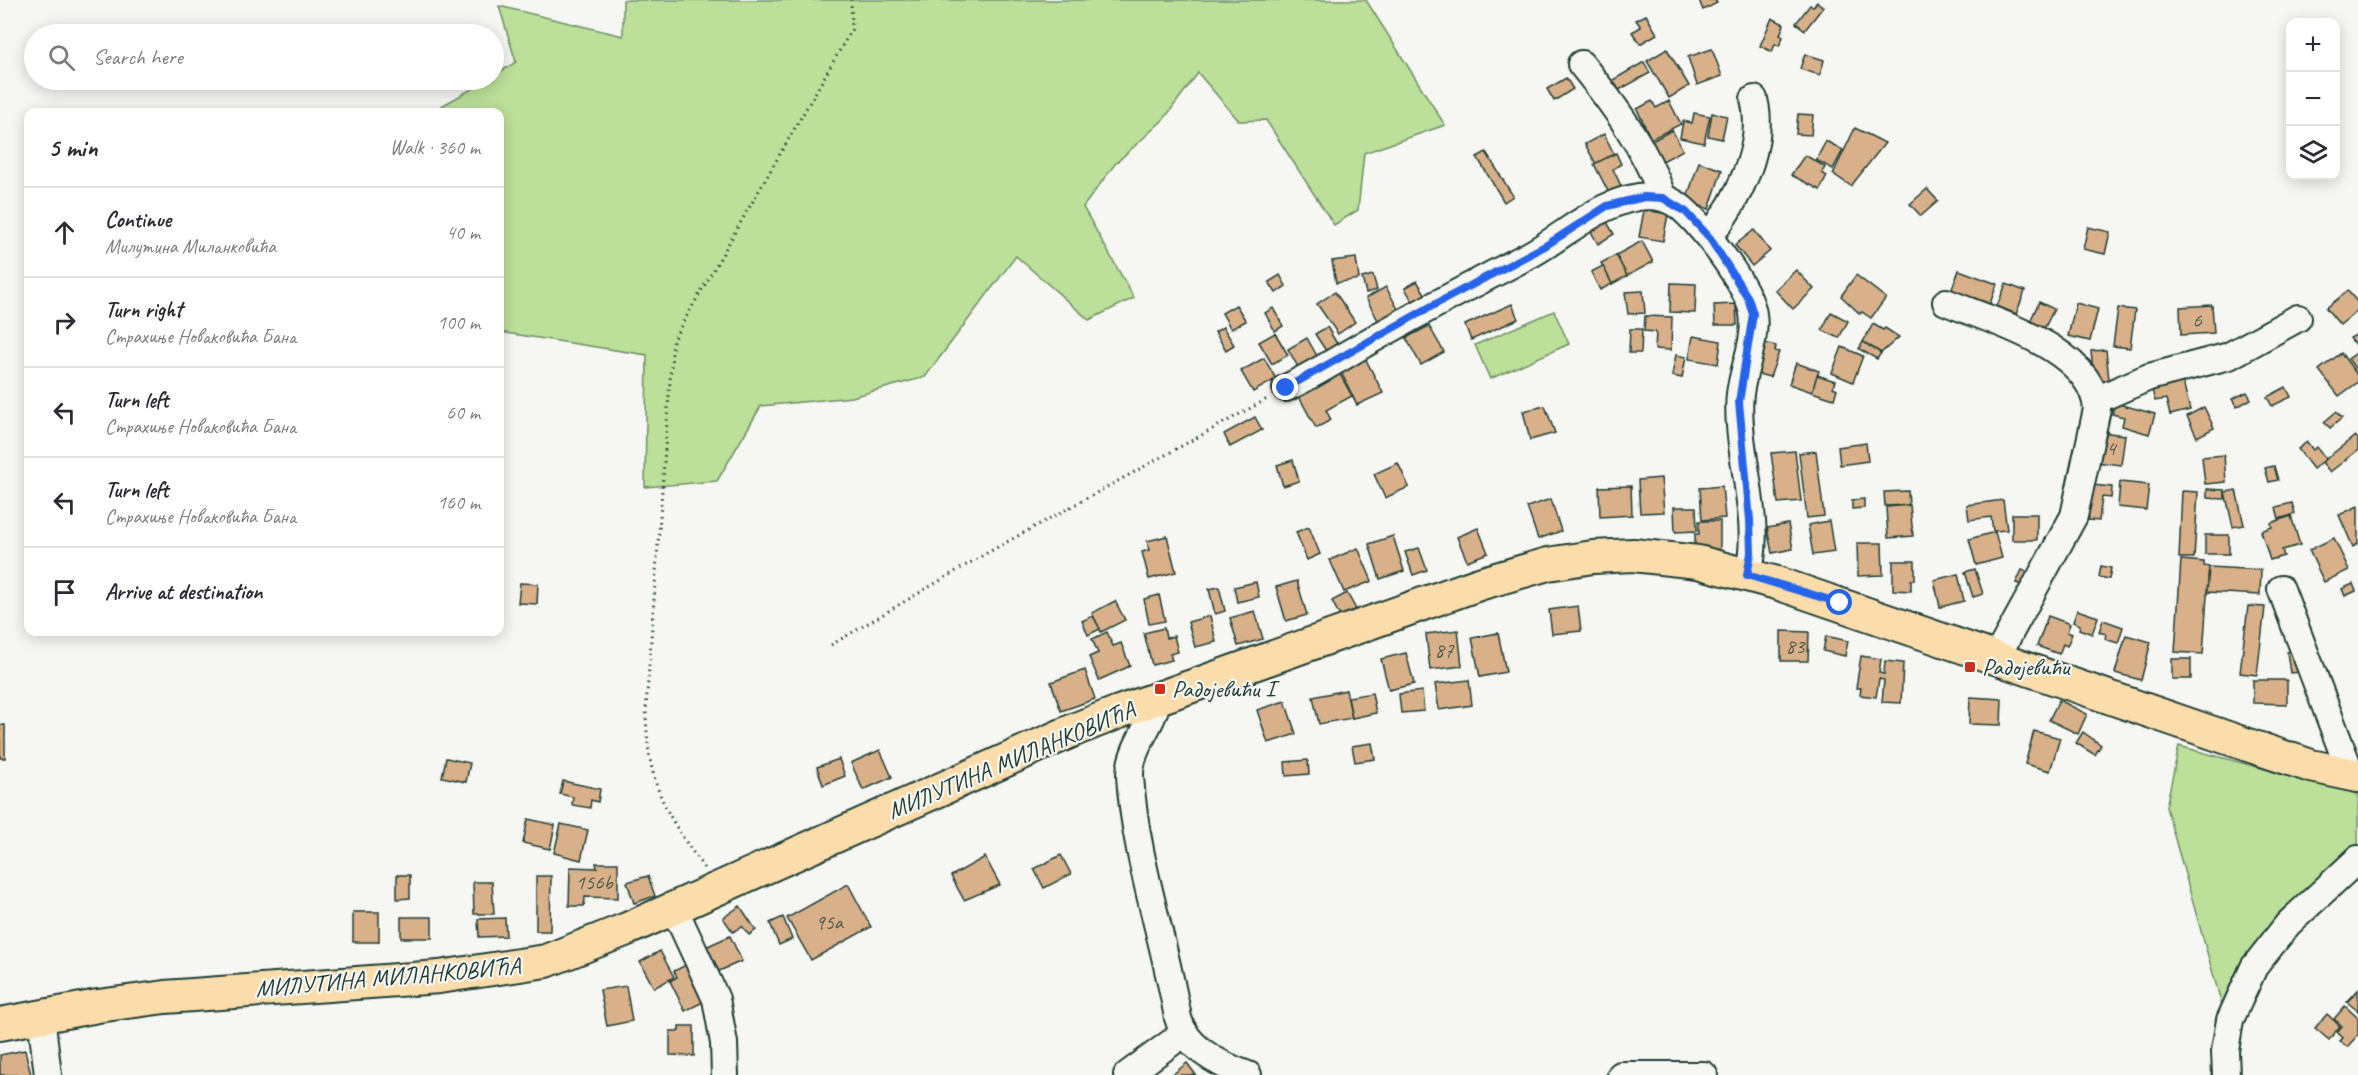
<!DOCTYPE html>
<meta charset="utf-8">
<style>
body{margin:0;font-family:Caveat,sans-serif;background:#f2f2f3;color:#2b2b33}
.controls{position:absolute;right:18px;top:18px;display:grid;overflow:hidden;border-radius:12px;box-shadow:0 3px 15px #0003}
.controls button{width:54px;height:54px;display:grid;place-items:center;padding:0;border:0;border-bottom:2px solid #e1e1e2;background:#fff;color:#2b2b33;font:30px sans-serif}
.stop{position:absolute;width:18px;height:18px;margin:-14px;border:4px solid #2563eb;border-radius:50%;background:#fff}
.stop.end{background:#2563eb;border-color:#fff;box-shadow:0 2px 6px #0008}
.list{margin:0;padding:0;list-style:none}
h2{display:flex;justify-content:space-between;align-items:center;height:78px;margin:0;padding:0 24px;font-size:26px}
h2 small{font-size:20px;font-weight:400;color:#7c7c81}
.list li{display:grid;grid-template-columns:39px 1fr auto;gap:18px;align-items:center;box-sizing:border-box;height:90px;padding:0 24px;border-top:2px solid #e1e1e2}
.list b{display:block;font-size:22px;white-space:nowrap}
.list p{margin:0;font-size:20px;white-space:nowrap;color:#7c7c81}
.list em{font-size:20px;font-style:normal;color:#7c7c81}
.icon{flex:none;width:33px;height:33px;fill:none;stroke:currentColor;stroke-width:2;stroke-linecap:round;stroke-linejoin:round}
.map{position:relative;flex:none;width:2358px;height:1075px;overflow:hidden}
.search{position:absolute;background:#fff;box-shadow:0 3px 15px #0003;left:24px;top:24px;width:480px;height:66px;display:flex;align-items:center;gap:15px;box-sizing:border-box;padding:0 21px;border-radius:33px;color:#7c7c81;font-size:22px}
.panel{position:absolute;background:#fff;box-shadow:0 3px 15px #0003;left:24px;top:108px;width:480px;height:528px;border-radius:12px}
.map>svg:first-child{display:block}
.green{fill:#bcdf99;stroke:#6e8e66;stroke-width:1.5}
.building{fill:#d8b089;stroke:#1f3d34;stroke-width:1.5}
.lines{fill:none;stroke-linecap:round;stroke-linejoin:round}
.minor-casing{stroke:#1f3d34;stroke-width:30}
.major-casing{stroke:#1f3d34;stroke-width:36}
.path{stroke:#1f3d34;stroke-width:3;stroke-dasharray:1.5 4.5;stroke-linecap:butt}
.minor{stroke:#f6f6f2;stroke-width:26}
.major{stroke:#fbddab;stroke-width:32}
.route{stroke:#2563eb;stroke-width:8}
.poi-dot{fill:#c8321e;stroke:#f6f6f2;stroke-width:2}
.labels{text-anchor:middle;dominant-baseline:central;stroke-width:4.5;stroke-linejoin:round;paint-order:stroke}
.number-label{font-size:21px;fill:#4d5a49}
.poi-label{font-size:24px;fill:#1f3d34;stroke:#f6f6f2;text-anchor:start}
.street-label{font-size:24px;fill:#1f3d34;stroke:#f6f6f2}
</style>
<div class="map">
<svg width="2358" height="1075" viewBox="0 0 2358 1075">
<rect width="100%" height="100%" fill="#f6f6f2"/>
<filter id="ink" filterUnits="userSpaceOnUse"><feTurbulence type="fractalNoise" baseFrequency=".0167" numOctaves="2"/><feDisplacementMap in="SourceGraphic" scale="12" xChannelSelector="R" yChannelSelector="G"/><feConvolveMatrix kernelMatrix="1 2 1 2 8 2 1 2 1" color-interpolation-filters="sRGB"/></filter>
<g filter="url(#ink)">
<g class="green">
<polygon points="623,0 1366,0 1445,125 1364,153 1358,210 1334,225 1266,120 1239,121 1198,73 1164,119 1115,164 1083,207 1134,298 1089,320 1016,256 925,377 852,397 761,406 717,481 645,487 647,355 500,332 500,112 438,112 438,108 488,80 494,80 494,76 516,62 499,6 623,36"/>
<polygon points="1554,311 1569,344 1490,379 1475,345"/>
<polygon points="2179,746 2358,794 2358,851 2227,1023 2166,807"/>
</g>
<g class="building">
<polygon points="1699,0 1715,0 1717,3 1703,10"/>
<polygon points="1817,2 1823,7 1805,30 1796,23 1810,5 1813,7"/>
<polygon points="1646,15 1657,34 1640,44 1632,32 1641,27 1636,20"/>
<polygon points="1772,18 1784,24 1780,35 1783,37 1779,46 1775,44 1772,52 1760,46"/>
<polygon points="1667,49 1689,86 1669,98 1647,61"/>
<polygon points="1712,49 1722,76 1697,85 1688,57"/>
<polygon points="1805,54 1824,60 1820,75 1800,69"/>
<polygon points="1644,62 1650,73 1619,90 1613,80"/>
<polygon points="1566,78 1573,89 1554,101 1547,89"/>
<polygon points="1652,101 1656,108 1669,101 1681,124 1651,139 1637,109"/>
<polygon points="1694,113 1710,116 1704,143 1680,138 1683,121 1692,123"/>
<polygon points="1712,113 1727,116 1722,139 1708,136"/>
<polygon points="1798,114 1813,115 1811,135 1796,134"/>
<polygon points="1855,128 1885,143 1851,186 1833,174"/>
<polygon points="1672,130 1683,150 1661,162 1650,142"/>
<polygon points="1604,134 1614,154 1596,164 1585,144"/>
<polygon points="1826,141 1843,150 1833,169 1816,160"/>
<polygon points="1486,152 1513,196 1504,202 1477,157"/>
<polygon points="1616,153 1621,164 1613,169 1621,186 1609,193 1594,164"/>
<polygon points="1805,155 1825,167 1822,173 1827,176 1820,190 1791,175"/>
<polygon points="1699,162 1722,170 1709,209 1686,201"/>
<polygon points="1927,189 1938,201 1921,216 1910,204"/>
<polygon points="1644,210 1668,214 1663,241 1639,237"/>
<polygon points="1605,219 1614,234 1598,244 1589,228"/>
<polygon points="2088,227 2110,232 2105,254 2083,249"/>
<polygon points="1754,230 1770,251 1752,266 1735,245"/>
<polygon points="1642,241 1653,262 1627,276 1616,255"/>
<polygon points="1616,255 1627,276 1612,284 1601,263"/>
<polygon points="1356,258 1359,279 1336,283 1332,261"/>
<polygon points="1603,266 1612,284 1600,290 1591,272"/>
<polygon points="1796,270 1814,289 1793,309 1775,290"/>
<polygon points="1959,270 1997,284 1988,309 1950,294"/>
<polygon points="1280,275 1286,286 1276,293 1269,282"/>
<polygon points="1373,275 1377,290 1366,293 1362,278"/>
<polygon points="1856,275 1886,298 1871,318 1862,312 1860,314 1841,296"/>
<polygon points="1417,281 1427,297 1414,304 1405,288"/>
<polygon points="1671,283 1696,284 1695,313 1670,312"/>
<polygon points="2006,284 2025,291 2016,314 1997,306"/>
<polygon points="1386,287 1399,311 1379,322 1366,298"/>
<polygon points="1643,291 1645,313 1628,314 1625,292"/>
<polygon points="2348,291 2358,303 2358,310 2340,325 2326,308"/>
<polygon points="1335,292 1355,322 1338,334 1317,304"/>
<polygon points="2039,302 2054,309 2041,335 2027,328"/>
<polygon points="2076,303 2098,309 2090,341 2068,336"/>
<polygon points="1512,304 1518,319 1471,340 1465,325"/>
<polygon points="1736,304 1737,325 1715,325 1714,305"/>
<polygon points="1236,305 1246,321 1231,329 1222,313"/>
<polygon points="2212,305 2214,333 2181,335 2180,307"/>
<polygon points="1273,308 1283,326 1275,331 1265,313"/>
<polygon points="2118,308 2135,310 2130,348 2113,346"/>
<polygon points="1831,312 1848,321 1839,338 1822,330"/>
<polygon points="1645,316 1672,317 1671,350 1655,349 1656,332 1644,331"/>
<polygon points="1873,324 1883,330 1885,328 1899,337 1881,353 1863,342"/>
<polygon points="1429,326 1444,352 1421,365 1406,338"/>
<polygon points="1223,327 1234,345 1226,350 1215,332"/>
<polygon points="1327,327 1339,347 1328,354 1315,334"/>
<polygon points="1630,329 1642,329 1641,353 1629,353"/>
<polygon points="1275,333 1288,355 1272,364 1259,342"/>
<polygon points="2358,334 2358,349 2350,338"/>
<polygon points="1693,336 1721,341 1718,364 1689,359"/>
<polygon points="1307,338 1322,365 1303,376 1288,349"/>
<polygon points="1760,342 1776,346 1775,351 1779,352 1770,377 1754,373"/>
<polygon points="1863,342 1881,353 1877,359 1859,349"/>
<polygon points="1842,347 1863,356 1853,382 1832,373"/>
<polygon points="2106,350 2109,380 2094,381 2091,351"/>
<polygon points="2358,352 2358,372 2348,359"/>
<polygon points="2341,353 2358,376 2358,382 2339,396 2319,370"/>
<polygon points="1676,355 1686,357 1682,378 1672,376"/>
<polygon points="1364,356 1383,393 1357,405 1339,368"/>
<polygon points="1264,358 1276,379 1253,392 1241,371"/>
<polygon points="1796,363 1819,371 1812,392 1789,384"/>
<polygon points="1338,371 1352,396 1326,410 1331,420 1316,428 1297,393"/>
<polygon points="1817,375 1835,381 1833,387 1837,389 1834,399 1812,392"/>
<polygon points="2182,378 2190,410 2170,415 2166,399 2155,401 2151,386"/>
<polygon points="2286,387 2291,397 2272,406 2267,397"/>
<polygon points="2247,392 2251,399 2237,407 2232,399"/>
<polygon points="2115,403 2155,414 2149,434 2122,426 2124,417 2112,414"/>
<polygon points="1545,406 1555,433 1530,440 1523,411"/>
<polygon points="2204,407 2214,428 2197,437 2187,416"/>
<polygon points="2336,412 2342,418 2330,428 2324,422"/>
<polygon points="1255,417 1262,430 1230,447 1224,434"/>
<polygon points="2101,432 2125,435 2121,465 2096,462"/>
<polygon points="2355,436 2358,439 2358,450 2330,472 2322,462"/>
<polygon points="2307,442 2313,450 2317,447 2326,459 2313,469 2298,449"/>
<polygon points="1866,443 1868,461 1840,465 1838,447"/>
<polygon points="1795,451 1801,501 1778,503 1771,453"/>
<polygon points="1816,451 1824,516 1807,518 1799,453"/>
<polygon points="2224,455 2226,482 2205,484 2202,457"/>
<polygon points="1293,460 1299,481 1283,486 1277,465"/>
<polygon points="1398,463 1409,487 1385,498 1374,474"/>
<polygon points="2274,466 2278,480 2269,482 2265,468"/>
<polygon points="1661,478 1664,512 1640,513 1638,480"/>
<polygon points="2120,482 2149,485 2146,510 2118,507"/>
<polygon points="2092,485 2112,487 2111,498 2102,497 2099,521 2088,520 2089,517 2084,516"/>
<polygon points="1631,486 1632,515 1600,517 1599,487"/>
<polygon points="1722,486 1725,518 1702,520 1700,488"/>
<polygon points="2207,489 2225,490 2225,499 2207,498"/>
<polygon points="2236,490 2244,525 2233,527 2225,492"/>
<polygon points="1908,491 1909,505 1885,506 1884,492"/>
<polygon points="2182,491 2198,492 2194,558 2179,558"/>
<polygon points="1551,499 1561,531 1538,539 1527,507"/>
<polygon points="1864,499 1864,508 1852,509 1852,500"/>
<polygon points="2003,500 2007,530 1993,531 1991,517 1969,520 1967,505"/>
<polygon points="2292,503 2295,514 2279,519 2276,507"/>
<polygon points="1910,505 1913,536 1888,538 1886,507"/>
<polygon points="2358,506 2358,544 2353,547 2339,515"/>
<polygon points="1674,507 1696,507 1697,531 1675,532"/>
<rect x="2012" y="514" width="25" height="26"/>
<polygon points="2291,516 2300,545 2282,550 2284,556 2270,560 2261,531 2272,527 2271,523"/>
<polygon points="1699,521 1720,521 1720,552 1695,551 1695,534 1699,534"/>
<polygon points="1829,521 1834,552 1813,555 1808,525"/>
<polygon points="1788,524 1793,549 1772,553 1767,528"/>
<polygon points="1309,527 1320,554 1307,560 1296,532"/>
<polygon points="1478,528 1488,553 1467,561 1457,537"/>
<polygon points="1995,532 2002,558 1976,565 1969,539"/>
<rect x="2205" y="535" width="24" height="19"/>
<polygon points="1167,536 1176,572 1149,579 1142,552 1149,550 1147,541"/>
<polygon points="1393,536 1404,571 1380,579 1369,544"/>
<polygon points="2334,538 2349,570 2324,582 2309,550"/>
<polygon points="1857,543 1882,543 1883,575 1858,576"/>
<polygon points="1358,548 1372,581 1344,592 1330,560"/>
<polygon points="1419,548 1427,570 1413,575 1405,552"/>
<polygon points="2181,560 2204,562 2204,566 2209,567 2203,654 2175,652"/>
<polygon points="1893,561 1915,561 1915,580 1911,580 1911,591 1893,590"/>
<polygon points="2101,566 2111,568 2109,579 2099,577"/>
<polygon points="2209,567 2261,570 2260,595 2207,592"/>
<polygon points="1975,569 1983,594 1973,597 1965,572"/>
<polygon points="2022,570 2032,574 2027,587 2016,583"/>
<polygon points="1958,574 1964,601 1940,607 1934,580"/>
<polygon points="1297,581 1307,615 1286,621 1276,587"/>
<polygon points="1256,582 1259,597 1237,602 1234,587"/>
<polygon points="520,583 538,584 537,604 518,603"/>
<polygon points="2353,584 2356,591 2345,596 2342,589"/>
<polygon points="1219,587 1225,611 1215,614 1209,589"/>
<polygon points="1347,593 1358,613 1343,622 1332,601"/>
<polygon points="1159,595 1165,621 1149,624 1144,599"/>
<polygon points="1115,601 1125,620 1101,632 1092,613"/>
<polygon points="1578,606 1581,631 1552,634 1549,610"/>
<polygon points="2248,606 2265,607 2257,675 2240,673"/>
<polygon points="2077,610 2098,617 2092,634 2079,629 2080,625 2073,622"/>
<polygon points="1255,611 1263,639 1238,646 1230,618"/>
<polygon points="1093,616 1100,629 1088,635 1082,621"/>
<polygon points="1210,616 1216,642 1195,647 1188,622"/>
<polygon points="2048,616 2070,624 2067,632 2072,634 2067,646 2063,644 2059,654 2037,646"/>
<polygon points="2103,620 2123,627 2118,643 2105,639 2106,634 2099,632"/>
<polygon points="1164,628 1166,638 1174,636 1178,652 1170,654 1172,660 1152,665 1144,633"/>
<polygon points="1458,630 1462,666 1430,670 1426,634"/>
<polygon points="1781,631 1809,632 1808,661 1781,661"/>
<polygon points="1107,632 1113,646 1121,643 1130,666 1099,680 1089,657 1098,653 1092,639"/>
<polygon points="1498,633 1506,672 1480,677 1472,638"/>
<polygon points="2126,635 2151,642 2141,680 2115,673"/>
<polygon points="1826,636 1848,641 1845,656 1823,651"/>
<polygon points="2297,651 2300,672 2290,673 2287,652"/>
<polygon points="1406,653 1414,684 1389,690 1381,659"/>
<polygon points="1861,656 1881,659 1879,673 1884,674 1885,661 1903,663 1901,703 1882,702 1884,680 1879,679 1876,697 1860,695 1861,688 1856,688"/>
<rect x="2172" y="659" width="19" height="20"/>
<polygon points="1085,670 1095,699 1061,711 1051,682"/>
<polygon points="1469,680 1472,705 1439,710 1435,684"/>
<polygon points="2253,680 2287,680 2287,704 2253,703"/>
<polygon points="1346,690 1352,718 1319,724 1313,697"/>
<polygon points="1422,691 1424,711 1401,713 1399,694"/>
<polygon points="1372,693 1376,713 1352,718 1348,697"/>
<polygon points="1970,697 2002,699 2001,725 1969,724"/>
<polygon points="2059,700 2087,714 2078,734 2049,720"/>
<polygon points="1285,701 1296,734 1268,743 1257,710"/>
<rect x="0" y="725" width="5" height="33"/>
<polygon points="2034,731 2060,738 2050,771 2025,764"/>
<polygon points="2083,732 2101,745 2095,755 2076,743"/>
<polygon points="1372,743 1375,759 1355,762 1352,746"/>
<polygon points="880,750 892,777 863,790 851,763"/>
<polygon points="446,758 470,763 466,782 442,777"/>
<polygon points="839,759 845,776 823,785 817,767"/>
<polygon points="1308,760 1309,774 1286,776 1285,762"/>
<polygon points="563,781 600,789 598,802 591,800 590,808 572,805 573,797 560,794"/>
<polygon points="528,819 555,825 550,849 523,843"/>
<polygon points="561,824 588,830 581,860 554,853"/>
<polygon points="1061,855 1071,874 1044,888 1034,869"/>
<polygon points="985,857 1000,885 964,900 951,876"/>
<polygon points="596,863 618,863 618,898 585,897 584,906 569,906 570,867 597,868"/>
<polygon points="397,875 410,875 410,898 397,899"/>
<polygon points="536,876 551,876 550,931 536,931"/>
<polygon points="648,876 655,896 634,903 627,882"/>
<polygon points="473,882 492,882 494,914 474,914"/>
<polygon points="848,884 871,927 811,960 787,918"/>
<polygon points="740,906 756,930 749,935 742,926 733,932 723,918"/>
<rect x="353" y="912" width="26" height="30"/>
<rect x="401" y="917" width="31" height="21"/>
<polygon points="783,917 792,939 779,945 770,923"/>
<polygon points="505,918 506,936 479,937 478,919"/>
<polygon points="730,936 742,961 710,975 699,950"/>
<polygon points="660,951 674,977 654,988 640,962"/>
<polygon points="686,965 707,1000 685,1011 670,981 677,977 674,971"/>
<polygon points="626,986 632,1021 607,1026 600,990"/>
<polygon points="2358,990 2358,1011 2347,1002"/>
<polygon points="2345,1006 2358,1018 2358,1035 2347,1047 2340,1041 2343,1038 2337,1032 2342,1026 2334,1019"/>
<polygon points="2327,1014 2340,1026 2329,1040 2315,1028"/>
<polygon points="679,1026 694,1026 694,1056 670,1055 670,1031 679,1031"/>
<polygon points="25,1050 31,1075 0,1075 0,1055"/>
<polygon points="1187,1063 1196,1075 1172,1075"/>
</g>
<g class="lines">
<g class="minor-casing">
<g id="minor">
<path d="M1581 64C1615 106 1645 147 1663 198"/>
<path d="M1709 237C1738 200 1766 147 1754 99"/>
<path d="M1946 302C1994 322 2092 348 2097 409L2074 516 1996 658"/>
<path d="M1286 388C1323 370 1357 347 1393 328 1439 302 1486 278 1533 253 1570 232 1605 197 1650 196 1659 196 1668 199 1676 204 1698 218 1750 288 1753 314 1757 340 1743 368 1740 394 1734 446 1765 528 1747 575"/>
<polyline points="2096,400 2149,377 2229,356 2298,318"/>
<polyline points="2281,589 2351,774"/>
<path d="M1156 699C1158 718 1129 747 1130 776 1135 858 1164 937 1178 1018 1186 1048 1220 1065 1248 1075"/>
<polyline points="674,908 716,999 724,1043 725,1075"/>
<polyline points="41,1016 48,1075"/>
<polyline points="1127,1075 1183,1034"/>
<polyline points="1621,1075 1704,1075"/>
<polyline points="2226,1075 2225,1051 2230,1020 2254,967 2288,924 2358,859"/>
</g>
</g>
<g class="major-casing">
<polyline id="major" points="0,1024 98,1006 165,997 439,977 546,961 627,929 1076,729 1119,712 1479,584 1548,564 1593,557 1633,555 1698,562 1777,583 2248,745 2311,766 2358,776"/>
</g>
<g class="path">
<polyline points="831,645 985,554 1269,398"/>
<path d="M704 868C662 809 647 782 646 708L673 340 852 29 851 0"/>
</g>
<use href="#minor" class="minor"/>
<use href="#major" class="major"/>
</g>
</g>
<g class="lines" filter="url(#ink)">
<polyline class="route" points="1286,388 1432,306 1545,246 1607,206 1644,197 1663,198 1686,212 1709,237 1748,298 1753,314 1739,402 1750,520 1751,553 1747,575 1840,603"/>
</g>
<g class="poi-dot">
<rect x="1964" y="661" width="12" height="12" rx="3"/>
<rect x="1154" y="683" width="12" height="12" rx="3"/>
</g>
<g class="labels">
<g class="number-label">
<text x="2197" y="320">6</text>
<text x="2111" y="448">4</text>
<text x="1795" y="646">83</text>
<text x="1444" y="650">87</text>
<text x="594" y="882">156b</text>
<text x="829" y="922">95a</text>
</g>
<g class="poi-label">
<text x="1982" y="667">Радојевићи</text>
<text x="1172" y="689">Радојевићи I</text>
</g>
<g class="street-label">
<text transform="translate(1011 760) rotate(-23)">МИЛУТИНА МИЛАНКОВИЋА</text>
<text transform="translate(388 977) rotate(-5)">МИЛУТИНА МИЛАНКОВИЋА</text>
</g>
</g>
</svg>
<div class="controls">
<button>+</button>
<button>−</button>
<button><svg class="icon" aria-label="layers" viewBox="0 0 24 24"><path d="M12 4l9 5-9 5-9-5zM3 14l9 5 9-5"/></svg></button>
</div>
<div class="stop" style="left:1840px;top:603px"></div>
<div class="stop end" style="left:1286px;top:388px"></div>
<div class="search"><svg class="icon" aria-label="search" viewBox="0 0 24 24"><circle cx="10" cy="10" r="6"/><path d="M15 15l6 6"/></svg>Search here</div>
<section class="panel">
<h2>5 min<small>Walk · 360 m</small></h2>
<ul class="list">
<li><svg class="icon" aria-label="ahead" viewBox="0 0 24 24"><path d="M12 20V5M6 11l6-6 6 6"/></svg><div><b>Continue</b><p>Милутина Миланковића</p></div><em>40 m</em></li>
<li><svg class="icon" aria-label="right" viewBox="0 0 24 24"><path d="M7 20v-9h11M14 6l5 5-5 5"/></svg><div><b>Turn right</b><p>Страхиње Новаковића Бана</p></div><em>100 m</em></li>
<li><svg class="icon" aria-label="left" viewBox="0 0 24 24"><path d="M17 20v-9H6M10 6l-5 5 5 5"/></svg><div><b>Turn left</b><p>Страхиње Новаковића Бана</p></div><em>60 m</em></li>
<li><svg class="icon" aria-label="left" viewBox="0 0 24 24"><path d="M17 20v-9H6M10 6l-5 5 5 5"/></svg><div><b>Turn left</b><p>Страхиње Новаковића Бана</p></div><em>160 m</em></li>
<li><svg class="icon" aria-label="arrive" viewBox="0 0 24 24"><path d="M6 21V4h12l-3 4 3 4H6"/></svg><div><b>Arrive at destination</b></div></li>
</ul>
</section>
</div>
